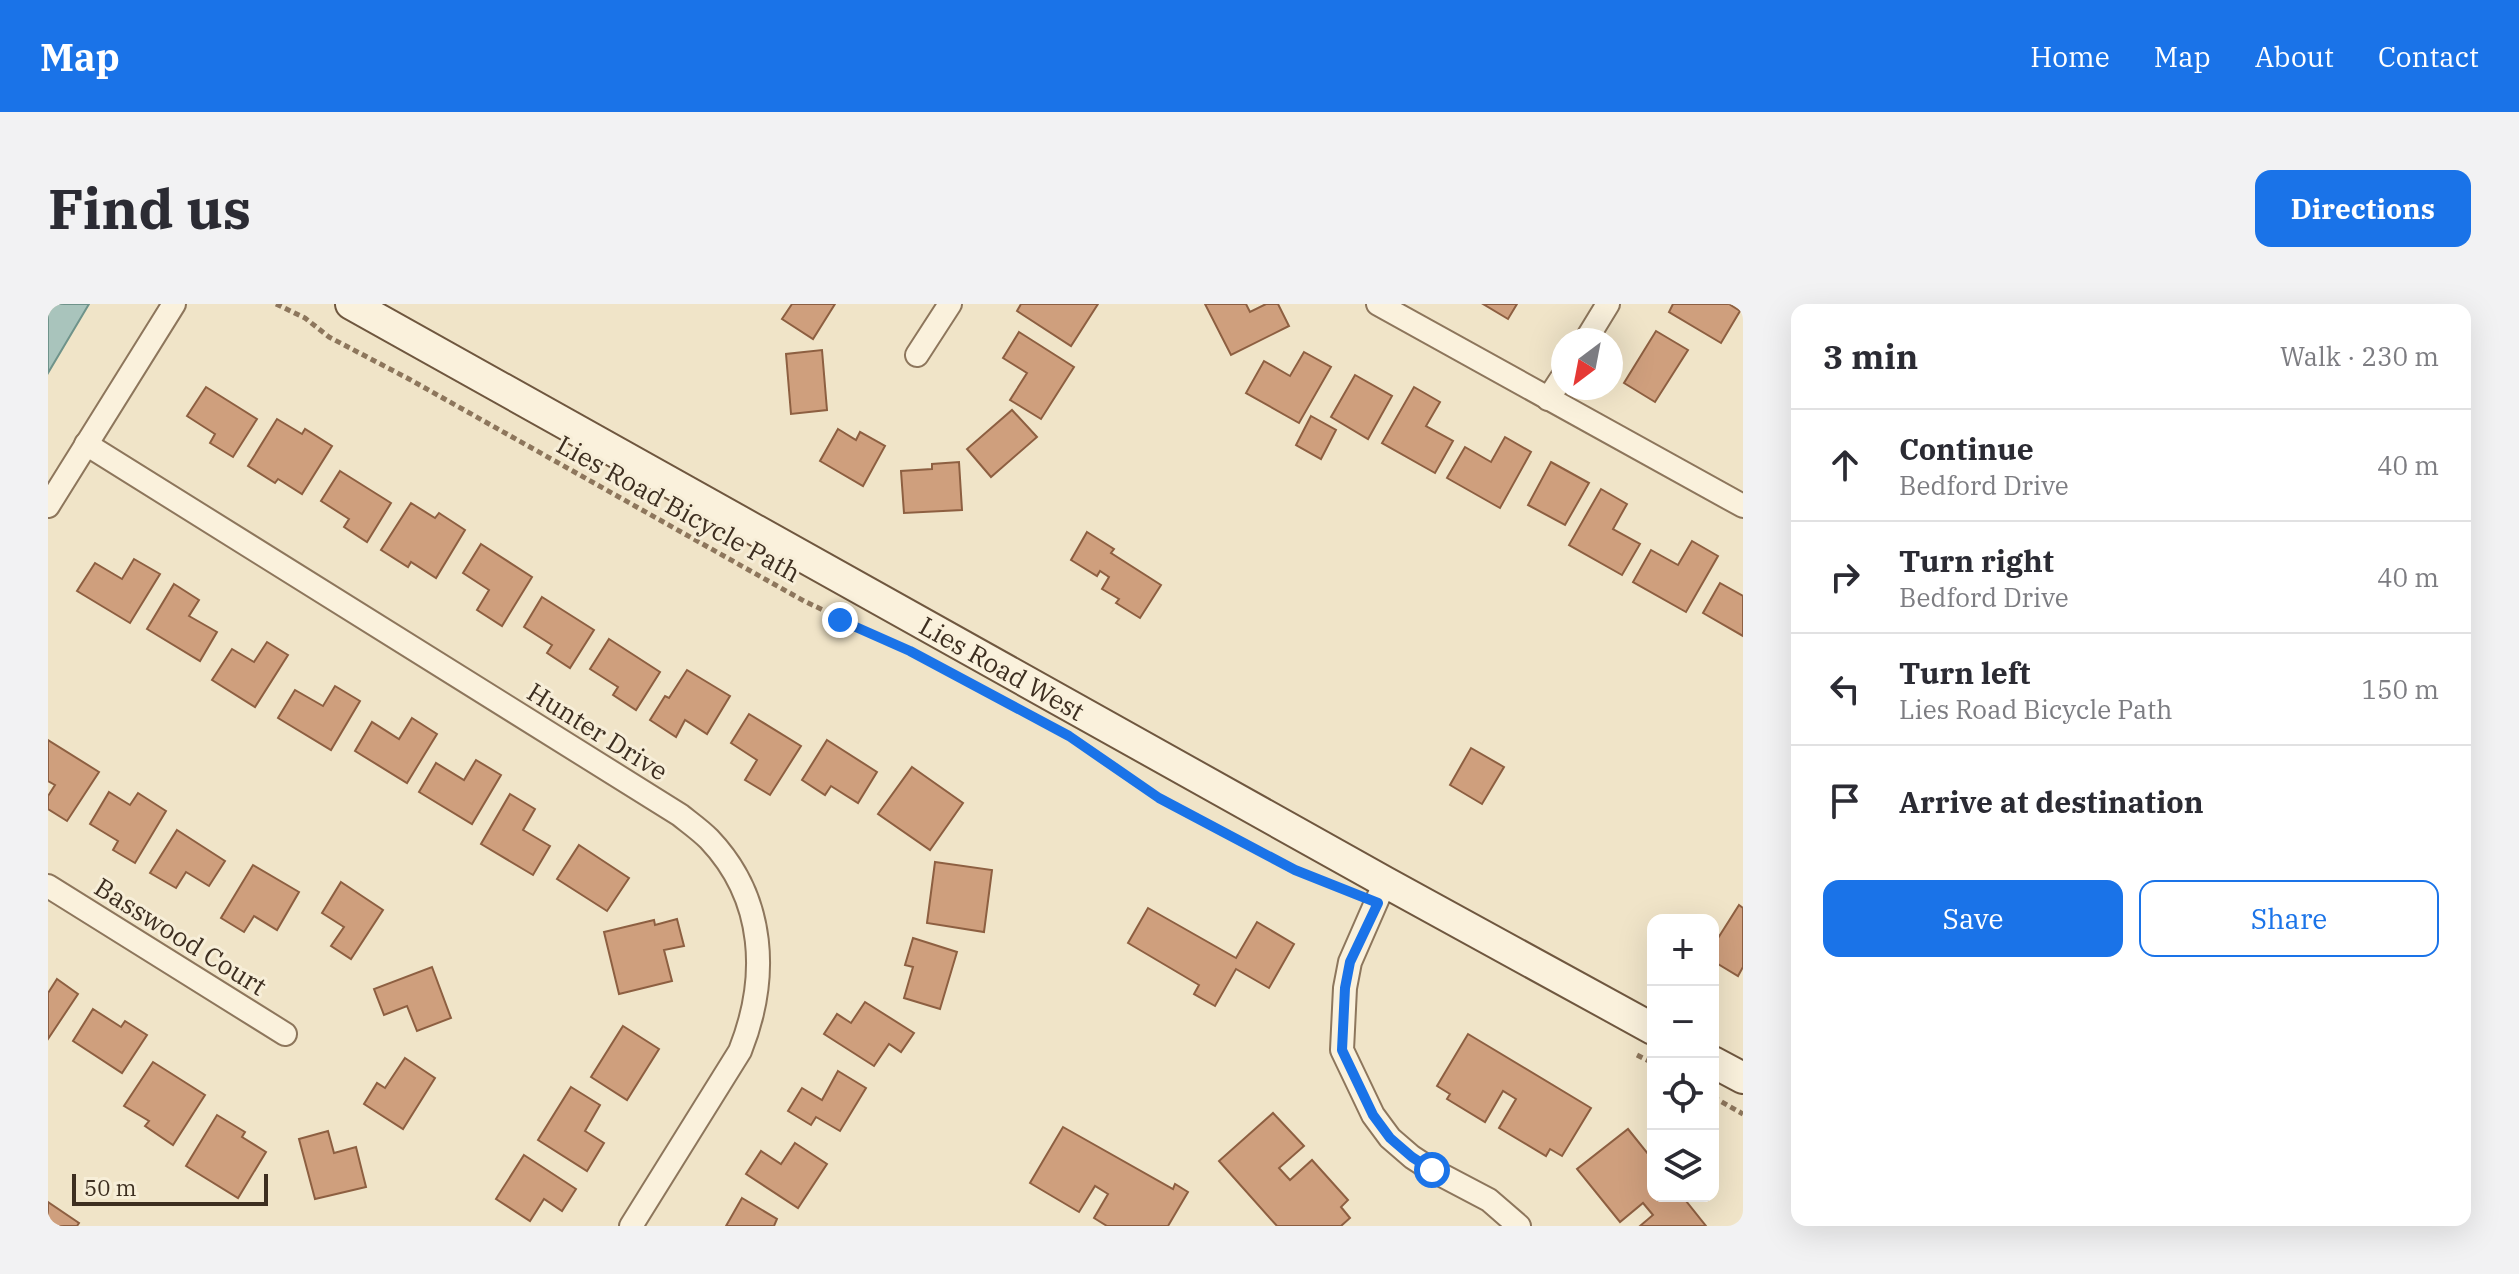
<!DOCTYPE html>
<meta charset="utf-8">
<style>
body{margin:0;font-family:"IBM Plex Serif",serif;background:#f2f2f3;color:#2b2b33}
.controls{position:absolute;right:24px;bottom:24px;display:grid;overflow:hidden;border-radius:16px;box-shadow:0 8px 32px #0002}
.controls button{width:72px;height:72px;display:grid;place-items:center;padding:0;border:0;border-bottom:2px solid #e1e1e2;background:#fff;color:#2b2b33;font:40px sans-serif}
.compass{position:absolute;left:1503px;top:24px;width:72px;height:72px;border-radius:50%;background:#fff;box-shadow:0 8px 32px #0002;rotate:212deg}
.scale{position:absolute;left:24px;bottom:20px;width:196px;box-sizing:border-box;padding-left:8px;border:4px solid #3d2e20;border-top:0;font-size:22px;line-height:28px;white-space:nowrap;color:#3d2e20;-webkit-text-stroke:6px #f7eed8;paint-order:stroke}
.stop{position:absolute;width:24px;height:24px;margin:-18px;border:6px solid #1a73e8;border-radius:50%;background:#fff}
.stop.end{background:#1a73e8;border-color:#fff;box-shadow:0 2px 8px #0008}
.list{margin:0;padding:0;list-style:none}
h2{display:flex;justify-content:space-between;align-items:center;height:104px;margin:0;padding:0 32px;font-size:34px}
h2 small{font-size:26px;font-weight:400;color:#7c7c81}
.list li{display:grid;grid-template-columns:52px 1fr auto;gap:24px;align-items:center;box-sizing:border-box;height:112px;padding:0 32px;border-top:2px solid #e1e1e2}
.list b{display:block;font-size:30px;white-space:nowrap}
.list p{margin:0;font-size:26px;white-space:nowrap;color:#7c7c81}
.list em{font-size:26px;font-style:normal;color:#7c7c81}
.actions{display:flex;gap:16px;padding:24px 32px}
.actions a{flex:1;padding:18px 0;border:2px solid #1a73e8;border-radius:16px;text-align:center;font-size:28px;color:#1a73e8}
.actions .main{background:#1a73e8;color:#fff}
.icon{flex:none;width:44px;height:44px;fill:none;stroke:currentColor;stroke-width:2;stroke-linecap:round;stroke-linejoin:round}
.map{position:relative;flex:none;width:1695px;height:922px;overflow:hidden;border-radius:16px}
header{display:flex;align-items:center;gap:48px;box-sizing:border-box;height:112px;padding:0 40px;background:#1a73e8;color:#fff}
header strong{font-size:38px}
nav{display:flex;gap:44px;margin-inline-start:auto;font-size:28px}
.intro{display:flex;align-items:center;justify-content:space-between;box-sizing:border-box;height:192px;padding:0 48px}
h1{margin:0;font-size:56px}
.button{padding:20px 36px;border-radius:16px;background:#1a73e8;color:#fff;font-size:28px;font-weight:700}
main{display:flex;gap:48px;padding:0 48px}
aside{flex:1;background:#fff;border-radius:16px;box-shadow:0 8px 32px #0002}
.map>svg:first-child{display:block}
.water{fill:#a9c4bc;stroke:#6f938a;stroke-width:2}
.building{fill:#cf9f7d;stroke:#8d5f41;stroke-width:2}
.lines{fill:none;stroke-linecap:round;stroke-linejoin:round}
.street-casing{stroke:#8d765c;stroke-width:26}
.secondary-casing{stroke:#6f573f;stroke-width:34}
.path{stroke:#8d765c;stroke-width:5;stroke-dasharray:6 4;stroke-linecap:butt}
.street{stroke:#faf1dc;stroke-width:22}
.secondary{stroke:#faf1dc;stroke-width:30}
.route{stroke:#1a73e8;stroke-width:10}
.labels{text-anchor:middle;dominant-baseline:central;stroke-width:6;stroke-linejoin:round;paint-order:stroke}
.street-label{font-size:26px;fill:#3d2e20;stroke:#f7eed8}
</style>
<header>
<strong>Map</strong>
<nav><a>Home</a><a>Map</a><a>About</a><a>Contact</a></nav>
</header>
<div class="intro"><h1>Find us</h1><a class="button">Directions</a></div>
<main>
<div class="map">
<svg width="1695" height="922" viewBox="0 0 1695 922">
<rect width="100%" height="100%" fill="#f0e4c8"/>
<polygon class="water" points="0,0 41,0 0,69"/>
<g class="building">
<polygon points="744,0 787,0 765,35 734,15"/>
<polygon points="973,0 1050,0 1023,42 969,7"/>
<polygon points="1157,0 1198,0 1202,8 1218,0 1230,0 1241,22 1183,51"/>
<polygon points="1435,0 1469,0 1460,15"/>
<polygon points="1625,0 1681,0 1692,7 1673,39 1621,8"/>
<polygon points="1608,27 1640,46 1607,98 1576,79"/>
<polygon points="971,28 1026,63 993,115 962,96 979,69 955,54"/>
<polygon points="774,46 779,106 743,110 738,50"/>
<polygon points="1256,48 1283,63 1251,119 1198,89 1216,57 1242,72"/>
<polygon points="1307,71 1344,92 1320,135 1283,113"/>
<polygon points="158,83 209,115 185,153 162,139 167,130 139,112"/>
<polygon points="1366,83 1392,98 1378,122 1405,137 1387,169 1334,139"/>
<polygon points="964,106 989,133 943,173 919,145"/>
<polygon points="1263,112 1288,126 1273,155 1248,141"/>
<polygon points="229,115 254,130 257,125 284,142 254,190 230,175 227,179 200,162"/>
<polygon points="790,125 808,136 812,128 837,142 815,182 772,157"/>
<polygon points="1457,133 1483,148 1452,204 1399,174 1417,143 1443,158"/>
<polygon points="911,158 914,206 856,209 853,167 884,165 884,160"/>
<polygon points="1503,158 1541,179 1517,221 1480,201"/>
<polygon points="292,167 343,199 319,238 296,223 301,215 273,197"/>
<polygon points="1553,185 1579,200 1565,225 1592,240 1574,271 1521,241"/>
<polygon points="363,199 387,214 391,209 417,226 388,274 363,258 360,263 333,246"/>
<polygon points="1039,228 1066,245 1063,249 1113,281 1092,314 1068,299 1071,295 1054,285 1061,273 1052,267 1049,272 1023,256"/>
<polygon points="1644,237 1670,252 1638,308 1585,278 1603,246 1630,261"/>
<polygon points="433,240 484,273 454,322 429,306 441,286 415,269"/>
<polygon points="86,255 112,270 82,319 29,287 47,259 74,275"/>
<polygon points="1672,279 1695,292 1695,332 1655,309"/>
<polygon points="126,280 151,296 141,312 169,328 152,357 99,325"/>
<polygon points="494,293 546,326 522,364 499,349 504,341 476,323"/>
<polygon points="561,335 612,368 588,406 565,391 570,383 542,365"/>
<polygon points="219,338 240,351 207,403 164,376 184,345 206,358"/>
<polygon points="639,366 682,392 659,430 637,416 628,433 602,416 617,392 621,394"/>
<polygon points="287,382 312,397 283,446 230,414 247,386 275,402"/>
<polygon points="701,410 753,442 722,491 697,476 709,456 683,439"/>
<polygon points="364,414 389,430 359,479 307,447 324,418 351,435"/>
<polygon points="0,436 51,468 19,517 0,505 0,492 7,481 0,477"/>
<polygon points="779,436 829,468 810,499 783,482 777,491 754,476"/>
<polygon points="1423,444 1456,463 1434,500 1402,481"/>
<polygon points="428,456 453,471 424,520 371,488 388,459 416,476"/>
<polygon points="864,463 915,499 882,546 830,510"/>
<polygon points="61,488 82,501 90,489 118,507 87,559 65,546 70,537 42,520"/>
<polygon points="462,490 487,505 475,526 502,542 485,571 433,540"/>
<polygon points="129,526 177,557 161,582 138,568 128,584 102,569"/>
<polygon points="531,541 581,574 559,607 509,575"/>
<polygon points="887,558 944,566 936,628 879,619"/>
<polygon points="205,561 251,588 229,626 206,612 196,628 173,614"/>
<polygon points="293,578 335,606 303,655 283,642 296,623 274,609"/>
<polygon points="1691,601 1695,604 1695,663 1690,672 1665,657 1665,642"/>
<polygon points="1100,604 1188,654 1209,618 1246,640 1221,684 1188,665 1167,702 1146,690 1151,681 1080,639"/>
<polygon points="629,615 636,642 616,646 624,677 571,690 556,628 606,616 607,621"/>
<polygon points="865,634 909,648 892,705 856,694 865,663 857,661"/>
<polygon points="384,663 403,714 369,727 359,702 336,711 326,685"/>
<polygon points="9,675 30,690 0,735 0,689"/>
<polygon points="817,698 866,729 853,748 841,740 826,762 776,730 789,710 803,719"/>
<polygon points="45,705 73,723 77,717 99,731 74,769 25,737"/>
<polygon points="575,722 611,745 579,796 543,773"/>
<polygon points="1420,730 1543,804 1514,852 1502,845 1498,852 1451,824 1468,795 1455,787 1437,818 1399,795 1402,790 1389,782"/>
<polygon points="357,754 387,774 355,825 316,800 329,779 337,784"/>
<polygon points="105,758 157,791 125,841 97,822 101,817 76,802"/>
<polygon points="790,767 818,784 792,827 768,813 763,821 740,807 754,784 774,796"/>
<polygon points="523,783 552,801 537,827 556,839 539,867 490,836"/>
<polygon points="1225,809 1256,842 1231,864 1242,876 1264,856 1300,896 1293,903 1302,914 1293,922 1229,922 1171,857"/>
<polygon points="169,811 197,828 194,833 218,848 190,894 138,862"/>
<polygon points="1015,823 1125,885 1127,880 1140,888 1120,922 1059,922 1046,914 1060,890 1047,882 1031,908 982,879"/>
<polygon points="1580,825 1605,856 1605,892 1634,892 1658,922 1592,922 1605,911 1595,899 1572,918 1529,865"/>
<polygon points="280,827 286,849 308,843 318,883 267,895 251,835"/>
<polygon points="747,839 779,860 750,904 698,870 713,847 733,860"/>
<polygon points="476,851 528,885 514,907 496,895 482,917 448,895"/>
<polygon points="694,894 729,915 726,922 678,922"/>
<polygon points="0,898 31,919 29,922 0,922"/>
</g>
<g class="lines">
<g class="street-casing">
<g id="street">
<polyline points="1330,0 1695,202"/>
<polyline points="1538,36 1560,0"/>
<polyline points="869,51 902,0"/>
<polyline points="1500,95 1515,72"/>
<path d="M38 140 632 511C642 519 652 526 661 535 718 595 721 674 692 747L583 922"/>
<polyline points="0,202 126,0"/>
<polyline points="1337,578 1302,658 1297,684 1294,746 1325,811 1342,834 1364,853 1384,866 1441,896 1471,922"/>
<polyline points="0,582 237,730"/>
</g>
</g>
<g class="secondary-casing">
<g id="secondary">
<path id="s1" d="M303 0 1337 578 1605 725"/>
<polyline points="1665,758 1695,774"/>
</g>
</g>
<g class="path">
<polyline points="228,0 257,14 281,33 361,75 756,297 858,345"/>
<polyline points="1051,453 1111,494 1247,566 1269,574"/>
<polyline points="1589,751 1605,759"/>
<polyline points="1665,793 1695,810"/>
</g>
<use href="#street" class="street"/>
<use href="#secondary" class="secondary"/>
</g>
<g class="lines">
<polyline class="route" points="792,316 862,347 1021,432 1111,494 1247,566 1330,599 1302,658 1297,684 1294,746 1325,811 1342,834 1364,853 1384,866"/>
</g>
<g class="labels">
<g class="street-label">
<text transform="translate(631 204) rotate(29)">Lies Road Bicycle Path</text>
<text stroke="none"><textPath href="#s1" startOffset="746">Lies Road West</textPath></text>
<text transform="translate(550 427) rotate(32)">Hunter Drive</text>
<text transform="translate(133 632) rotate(32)">Basswood Court</text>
</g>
</g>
</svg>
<div class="controls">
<button>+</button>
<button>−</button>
<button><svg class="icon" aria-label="locate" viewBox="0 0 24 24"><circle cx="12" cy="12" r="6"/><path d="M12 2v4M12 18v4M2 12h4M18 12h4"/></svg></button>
<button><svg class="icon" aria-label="layers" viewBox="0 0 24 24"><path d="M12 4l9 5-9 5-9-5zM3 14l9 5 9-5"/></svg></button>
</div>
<svg class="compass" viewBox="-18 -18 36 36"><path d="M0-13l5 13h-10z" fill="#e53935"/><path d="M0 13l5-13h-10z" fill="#7c7c81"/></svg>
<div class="scale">50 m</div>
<div class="stop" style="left:1384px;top:866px"></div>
<div class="stop end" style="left:792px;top:316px"></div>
</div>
<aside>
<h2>3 min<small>Walk · 230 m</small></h2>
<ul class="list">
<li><svg class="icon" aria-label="ahead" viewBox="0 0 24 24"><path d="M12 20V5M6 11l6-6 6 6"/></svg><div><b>Continue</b><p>Bedford Drive</p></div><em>40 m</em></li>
<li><svg class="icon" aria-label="right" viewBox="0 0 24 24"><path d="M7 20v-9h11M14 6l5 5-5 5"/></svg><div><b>Turn right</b><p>Bedford Drive</p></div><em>40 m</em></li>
<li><svg class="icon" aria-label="left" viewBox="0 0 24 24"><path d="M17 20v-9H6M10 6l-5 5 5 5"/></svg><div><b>Turn left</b><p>Lies Road Bicycle Path</p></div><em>150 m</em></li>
<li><svg class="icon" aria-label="arrive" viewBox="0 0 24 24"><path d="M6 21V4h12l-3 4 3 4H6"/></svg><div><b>Arrive at destination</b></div></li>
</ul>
<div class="actions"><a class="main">Save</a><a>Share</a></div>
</aside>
</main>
